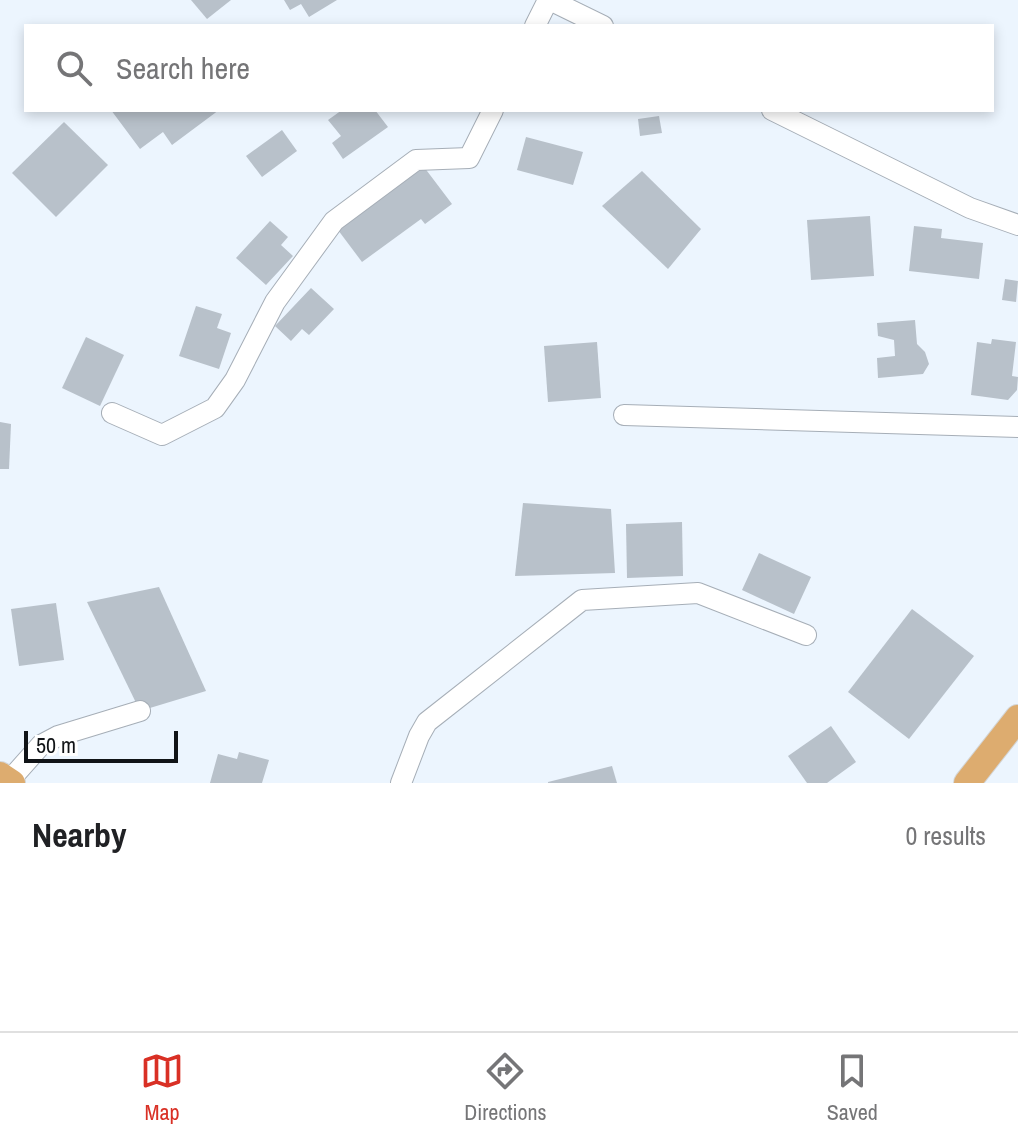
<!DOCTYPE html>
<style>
body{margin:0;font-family:"Archivo Narrow",sans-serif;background:#f2f2f2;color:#202124}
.scale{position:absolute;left:24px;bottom:20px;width:154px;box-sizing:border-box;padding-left:8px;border:4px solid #111417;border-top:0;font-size:22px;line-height:28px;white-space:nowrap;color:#111417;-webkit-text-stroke:6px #fff;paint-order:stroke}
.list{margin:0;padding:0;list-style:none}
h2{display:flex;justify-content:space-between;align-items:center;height:104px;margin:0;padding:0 32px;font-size:34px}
h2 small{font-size:26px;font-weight:400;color:#757577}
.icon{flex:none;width:44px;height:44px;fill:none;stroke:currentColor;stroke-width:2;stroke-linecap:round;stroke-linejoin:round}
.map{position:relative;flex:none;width:1018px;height:783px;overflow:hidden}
.search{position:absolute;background:#fff;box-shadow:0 4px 12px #0003;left:24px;right:24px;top:24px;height:88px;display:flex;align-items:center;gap:20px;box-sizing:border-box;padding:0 28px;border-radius:0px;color:#757577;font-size:30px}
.sheet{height:248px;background:#fff}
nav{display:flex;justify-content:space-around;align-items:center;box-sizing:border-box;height:112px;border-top:2px solid #e0e0e0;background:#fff;font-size:22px;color:#757577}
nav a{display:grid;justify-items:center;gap:4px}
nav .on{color:#d93025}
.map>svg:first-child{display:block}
.building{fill:#b8c1ca}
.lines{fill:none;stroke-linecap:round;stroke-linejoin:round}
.minor-casing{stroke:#a6aeb7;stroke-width:22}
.major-casing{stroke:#d4d5d5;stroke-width:28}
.minor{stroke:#fff;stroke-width:20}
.major{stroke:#ddac6f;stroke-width:26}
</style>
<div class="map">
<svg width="1018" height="783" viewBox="0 0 1018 783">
<rect width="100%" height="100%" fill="#ecf5fe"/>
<g class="building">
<polygon points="191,0 231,0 207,19"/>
<polygon points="284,0 337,0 309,17 301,4 290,10"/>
<polygon points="111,110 219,110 172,145 163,132 140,149"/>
<polygon points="342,110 375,110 388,127 343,159 332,143 341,136 328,120"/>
<polygon points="659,116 662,133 640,136 638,119"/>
<polygon points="64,122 108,165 56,217 12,173"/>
<polygon points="282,130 297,151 262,177 246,156"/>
<polygon points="526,137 583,152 573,185 517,170"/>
<polygon points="424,167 452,204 425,224 421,219 362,262 338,230"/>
<polygon points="642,171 701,229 668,269 602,206"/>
<polygon points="870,216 874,276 811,280 807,220"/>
<polygon points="270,221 288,237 281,245 293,256 266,285 236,258"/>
<polygon points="914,226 942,229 941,238 983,243 979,279 909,271"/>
<polygon points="1005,279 1018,281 1016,302 1002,300"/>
<polygon points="311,288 334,309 309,335 302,329 291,341 275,326"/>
<polygon points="196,306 222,314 217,328 231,333 219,369 179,356"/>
<polygon points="915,320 917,344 925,352 929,364 923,374 878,378 877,358 895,356 894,340 878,336 877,323"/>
<polygon points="86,337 124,355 100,406 62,388"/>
<polygon points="992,339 1016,342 1012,376 1018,377 1017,390 1008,400 971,395 977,342 991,344"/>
<polygon points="597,342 601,398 548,402 544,346"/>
<polygon points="0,422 11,424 9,469 0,469"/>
<polygon points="523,503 611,509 615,573 515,576"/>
<polygon points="682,522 683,576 627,578 626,524"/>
<polygon points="759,553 811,577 794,614 742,590"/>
<polygon points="159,587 206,691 140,711 87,602"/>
<polygon points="56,603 64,660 19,666 11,609"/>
<polygon points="912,609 974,656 909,739 848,692"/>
<polygon points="831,726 856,762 827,783 807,783 788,756"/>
<polygon points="239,752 269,760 262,783 210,783 218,754 237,759"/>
<polygon points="612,766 617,783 548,783 548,782"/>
</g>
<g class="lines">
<g class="minor-casing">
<g id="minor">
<polyline points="550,0 603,26"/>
<polyline points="535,26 548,0"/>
<polyline points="772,110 970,208 1018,225"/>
<polyline points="112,413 162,435 215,408 235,380 275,302 334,221 416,160 469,158 493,110"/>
<polyline points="624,415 1018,427"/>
<polyline points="9,781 41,745 58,736 140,711"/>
<polyline points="401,783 419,736 427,722 582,600 698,593 806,635"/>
</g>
</g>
<g class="major-casing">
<g id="major">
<polyline points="0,775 12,783"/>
<polyline points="967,783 1018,718"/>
</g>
</g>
<use href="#minor" class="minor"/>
<use href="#major" class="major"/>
</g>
</svg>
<div class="scale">50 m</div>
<div class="search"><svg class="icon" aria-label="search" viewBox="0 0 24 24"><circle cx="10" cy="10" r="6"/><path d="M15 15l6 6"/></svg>Search here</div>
</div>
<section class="sheet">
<h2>Nearby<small>0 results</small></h2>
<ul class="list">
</ul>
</section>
<nav>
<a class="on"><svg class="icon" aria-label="map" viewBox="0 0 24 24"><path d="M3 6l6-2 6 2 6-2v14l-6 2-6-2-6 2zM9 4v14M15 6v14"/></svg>Map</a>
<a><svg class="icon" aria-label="directions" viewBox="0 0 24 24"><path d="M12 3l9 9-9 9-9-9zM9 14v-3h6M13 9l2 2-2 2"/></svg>Directions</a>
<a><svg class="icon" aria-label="saved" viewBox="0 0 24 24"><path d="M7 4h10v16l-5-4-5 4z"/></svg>Saved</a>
</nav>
